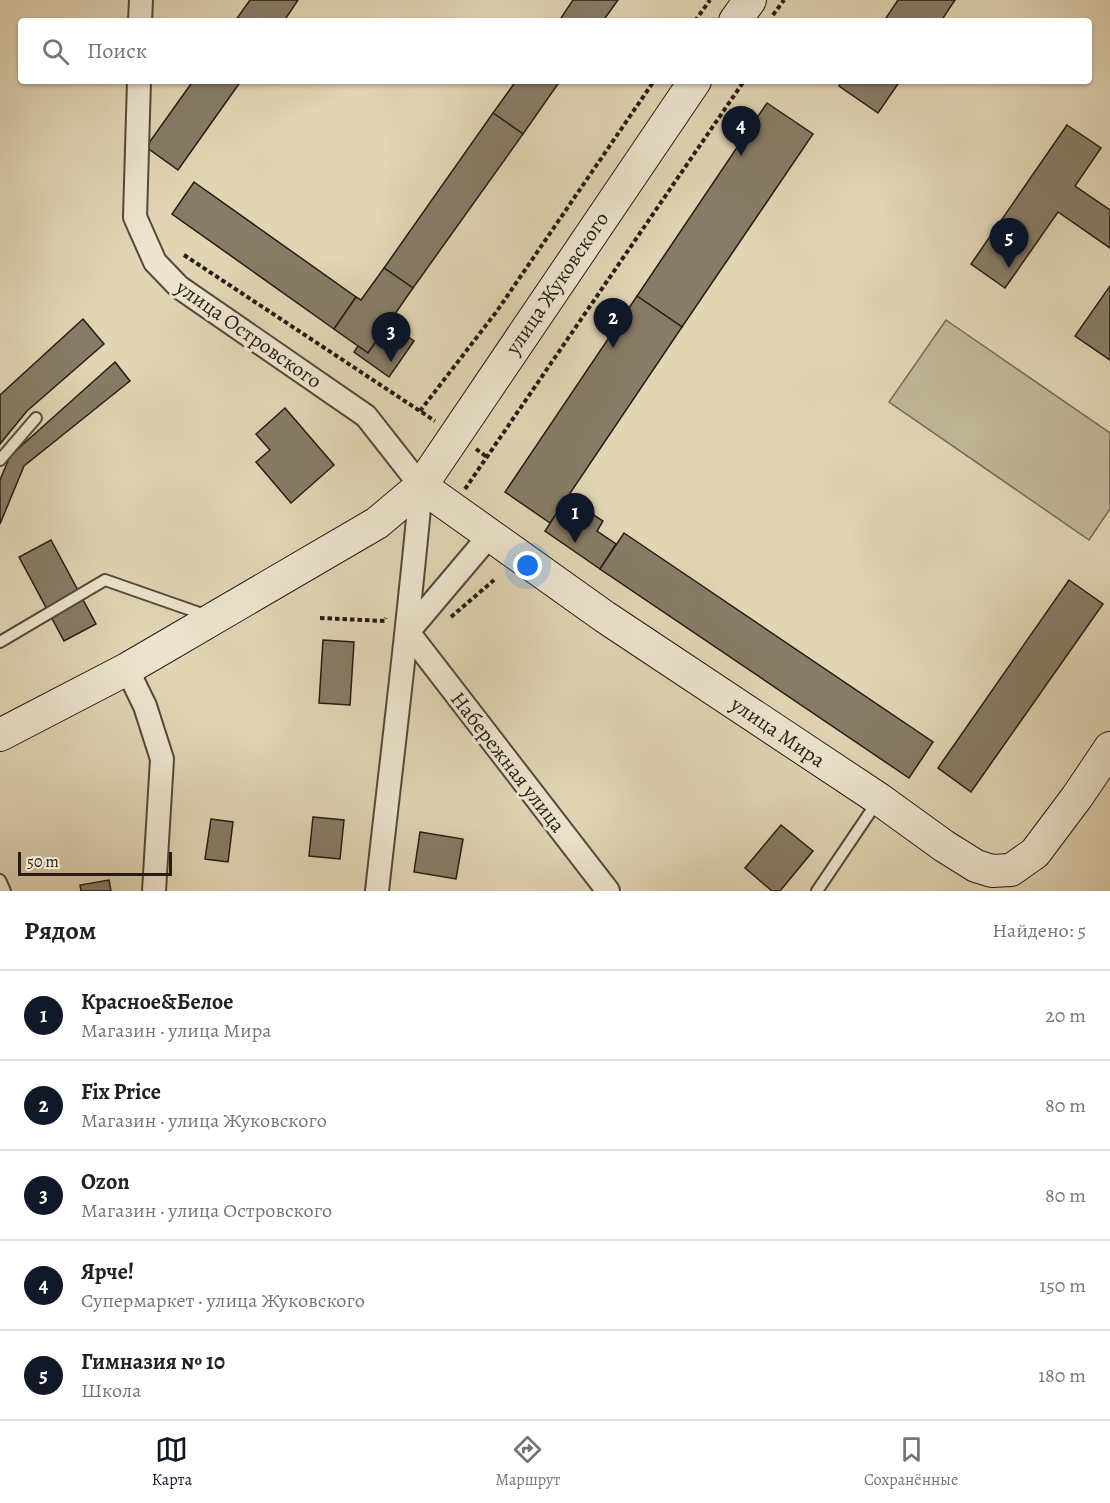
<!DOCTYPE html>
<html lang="ru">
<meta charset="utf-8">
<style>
body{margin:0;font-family:Alegreya,serif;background:#f2f2f2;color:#202124}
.scale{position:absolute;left:18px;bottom:15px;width:154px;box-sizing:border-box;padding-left:6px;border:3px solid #251c14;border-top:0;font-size:16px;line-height:21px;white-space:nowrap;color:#251c14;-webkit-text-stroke:4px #ece4ce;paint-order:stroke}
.you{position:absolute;left:528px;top:566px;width:21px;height:21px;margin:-15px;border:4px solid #fff;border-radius:50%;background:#1a73e8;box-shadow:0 0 0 9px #1a73e833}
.badge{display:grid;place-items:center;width:39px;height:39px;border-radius:50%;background:#111827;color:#fff;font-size:20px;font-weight:700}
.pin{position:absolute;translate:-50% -50px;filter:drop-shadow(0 2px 3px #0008)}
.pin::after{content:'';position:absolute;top:32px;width:21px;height:18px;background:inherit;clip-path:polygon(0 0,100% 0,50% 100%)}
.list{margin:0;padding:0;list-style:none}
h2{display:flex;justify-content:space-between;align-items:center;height:78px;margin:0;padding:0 24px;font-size:26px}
h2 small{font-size:20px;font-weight:400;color:#757577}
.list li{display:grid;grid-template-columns:39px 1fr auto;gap:18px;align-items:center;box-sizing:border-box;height:90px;padding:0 24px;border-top:2px solid #e0e0e0}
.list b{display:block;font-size:22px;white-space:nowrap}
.list p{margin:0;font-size:20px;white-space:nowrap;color:#757577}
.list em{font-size:20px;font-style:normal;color:#757577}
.icon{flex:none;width:33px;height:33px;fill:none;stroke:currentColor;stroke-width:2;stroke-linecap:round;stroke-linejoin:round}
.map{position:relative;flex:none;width:1110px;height:891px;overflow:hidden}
.search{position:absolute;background:#fff;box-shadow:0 2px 4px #0004;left:18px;right:18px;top:18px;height:66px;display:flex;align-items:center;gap:15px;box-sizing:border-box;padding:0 21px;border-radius:6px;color:#757577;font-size:22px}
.sheet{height:528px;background:#fff}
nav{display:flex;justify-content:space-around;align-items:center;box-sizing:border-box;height:84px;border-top:2px solid #e0e0e0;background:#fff;font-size:16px;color:#757577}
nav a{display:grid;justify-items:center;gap:3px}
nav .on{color:#111827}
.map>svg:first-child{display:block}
.green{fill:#c1b699;stroke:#736956;stroke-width:1.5}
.building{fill:#877c67;stroke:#251c14;stroke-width:1.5}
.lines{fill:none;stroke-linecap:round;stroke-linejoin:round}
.lane-casing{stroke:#544a3c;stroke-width:14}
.street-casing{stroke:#544a3c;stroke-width:26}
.secondary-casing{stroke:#251c14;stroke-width:34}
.path{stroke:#251c14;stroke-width:4;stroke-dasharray:4.5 3;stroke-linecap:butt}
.lane{stroke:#ece4ce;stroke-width:10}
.street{stroke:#ece4ce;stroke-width:22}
.secondary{stroke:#ece4ce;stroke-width:32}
.labels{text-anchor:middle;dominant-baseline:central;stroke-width:6;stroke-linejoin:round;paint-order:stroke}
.street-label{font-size:21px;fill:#251c14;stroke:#ece4ce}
</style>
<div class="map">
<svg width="1110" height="891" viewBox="0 0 1110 891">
<rect width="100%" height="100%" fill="#e1d5b4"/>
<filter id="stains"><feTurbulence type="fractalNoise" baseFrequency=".00333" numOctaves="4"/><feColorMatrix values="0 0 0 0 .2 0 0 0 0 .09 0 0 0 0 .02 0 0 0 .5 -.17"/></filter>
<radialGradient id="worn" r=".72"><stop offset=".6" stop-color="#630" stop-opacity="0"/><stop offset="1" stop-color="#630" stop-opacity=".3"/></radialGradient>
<polygon class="green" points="946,320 1110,433 1110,509 1089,540 889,402"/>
<g class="building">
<polygon points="250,0 298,0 284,21 235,21"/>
<polygon points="573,0 618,0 603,21 559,21"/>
<polygon points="898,0 955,0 941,21 884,21"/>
<polygon points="193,81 241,81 178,170 146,147"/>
<polygon points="516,81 560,81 523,134 493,113"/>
<polygon points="842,81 900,81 878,113 839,86"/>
<polygon points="767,103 813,134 682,327 637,296"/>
<polygon points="493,113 523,134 413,288 384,268"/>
<polygon points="1067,125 1101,148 1075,186 1110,210 1110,248 1058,212 1005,288 971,264"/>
<polygon points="194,182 356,297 334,329 172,214"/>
<polygon points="384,268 413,288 368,353 334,329 356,297 361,300"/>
<polygon points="1110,286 1110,360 1075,336"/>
<polygon points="637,296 682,327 550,523 505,492"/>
<polygon points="83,319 104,344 27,411 0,444 0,395"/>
<polygon points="389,324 414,341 389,377 354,352 358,346 368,353"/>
<polygon points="115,362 130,381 24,466 0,524 0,480 10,456"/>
<polygon points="285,408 334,465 291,503 256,462 270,450 256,434"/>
<polygon points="562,505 578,516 583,508 603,521 597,531 616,544 600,569 545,531"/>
<polygon points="624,533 933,742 909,778 600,569"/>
<polygon points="51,540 96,624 64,641 19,557"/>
<polygon points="1069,580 1103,604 971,792 938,768"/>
<polygon points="323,640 354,642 350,705 319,703"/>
<polygon points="313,817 344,820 340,859 309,856"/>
<polygon points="211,819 233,822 228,862 205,859"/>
<polygon points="781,825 813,851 780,891 772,891 745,868"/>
<polygon points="420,832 463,839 456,879 414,872"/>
<polygon points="109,880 111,891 81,891 80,885"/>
</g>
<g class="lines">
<g class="lane-casing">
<g id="lane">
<polyline points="0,460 36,418"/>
<polyline points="0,642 105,580 208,616"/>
<polyline points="0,880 5,891"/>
<polyline points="817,891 877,802"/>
</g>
</g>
<g class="street-casing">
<g id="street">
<polyline points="140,21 141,0"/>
<path d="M139 81 135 217 155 262 179 287 366 416 421 486C409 622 392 756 377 891"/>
<polyline points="408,632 608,891"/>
<polyline points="408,632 490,535"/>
<polyline points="127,669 145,706 162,759 154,891"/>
</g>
</g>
<g class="secondary-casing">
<g id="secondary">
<polyline points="735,21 750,0"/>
<polyline points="421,486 605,617 879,799 944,846 976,866 992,871 1011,870 1035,853 1077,797 1110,748"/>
<polyline points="0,735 127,669 377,523 421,486 695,81"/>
</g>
</g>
<g class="path">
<polyline points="773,15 784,0"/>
<polyline points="695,21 710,0"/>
<polyline points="184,255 435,421"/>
<polyline points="420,411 497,311 654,81"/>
<polyline points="476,449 487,457"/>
<polyline points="465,489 744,81"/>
<polyline points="451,617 494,580"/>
<polyline points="320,618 385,621 386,618"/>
</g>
<use href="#lane" class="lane"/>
<use href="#street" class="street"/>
<use href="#secondary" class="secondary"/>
</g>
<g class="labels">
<g class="street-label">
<text transform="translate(557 283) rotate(-56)">улица Жуковского</text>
<text transform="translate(249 334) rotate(35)">улица Островского</text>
<text transform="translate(778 732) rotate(34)">улица Мира</text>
<text transform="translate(508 762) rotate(52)">Набережная улица</text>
</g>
</g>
<rect width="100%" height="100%" filter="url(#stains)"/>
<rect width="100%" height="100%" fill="url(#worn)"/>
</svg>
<div class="scale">50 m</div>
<div class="you"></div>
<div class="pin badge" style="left:575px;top:543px">1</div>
<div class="pin badge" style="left:613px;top:348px">2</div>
<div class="pin badge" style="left:391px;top:362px">3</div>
<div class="pin badge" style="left:741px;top:156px">4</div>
<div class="pin badge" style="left:1009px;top:268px">5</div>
<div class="search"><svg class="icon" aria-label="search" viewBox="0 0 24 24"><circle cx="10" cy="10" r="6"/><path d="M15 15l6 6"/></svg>Поиск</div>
</div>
<section class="sheet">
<h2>Рядом<small>Найдено: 5</small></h2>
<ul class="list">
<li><span class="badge">1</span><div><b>Красное&amp;Белое</b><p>Магазин · улица Мира</p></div><em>20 m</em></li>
<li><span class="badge">2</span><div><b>Fix Price</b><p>Магазин · улица Жуковского</p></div><em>80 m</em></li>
<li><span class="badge">3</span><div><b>Ozon</b><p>Магазин · улица Островского</p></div><em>80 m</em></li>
<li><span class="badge">4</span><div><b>Ярче!</b><p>Супермаркет · улица Жуковского</p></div><em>150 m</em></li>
<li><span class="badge">5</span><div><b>Гимназия № 10</b><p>Школа</p></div><em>180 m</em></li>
</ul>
</section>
<nav>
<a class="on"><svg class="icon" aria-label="map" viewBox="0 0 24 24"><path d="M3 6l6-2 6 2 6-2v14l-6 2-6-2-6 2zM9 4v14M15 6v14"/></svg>Карта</a>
<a><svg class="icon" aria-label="directions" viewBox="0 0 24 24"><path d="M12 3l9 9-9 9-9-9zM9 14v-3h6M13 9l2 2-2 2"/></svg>Маршрут</a>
<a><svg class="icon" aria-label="saved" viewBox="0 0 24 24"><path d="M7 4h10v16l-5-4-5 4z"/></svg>Сохранённые</a>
</nav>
